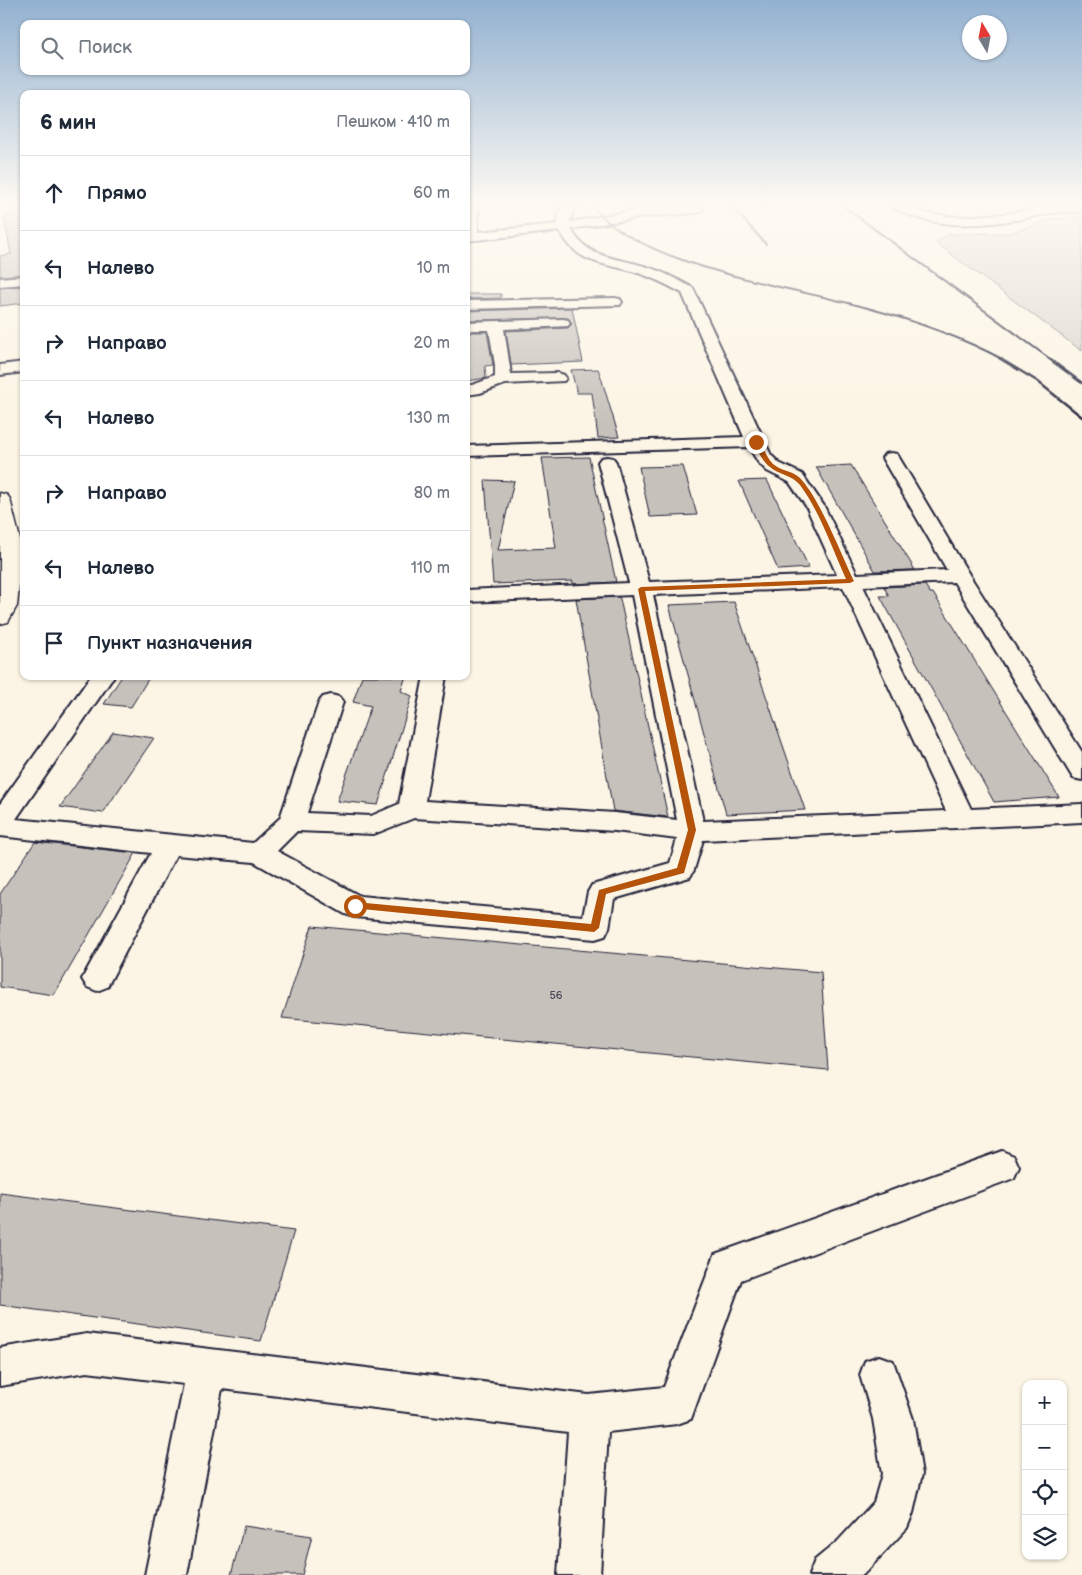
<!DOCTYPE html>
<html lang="ru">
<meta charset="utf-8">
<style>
body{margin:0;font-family:"Balsamiq Sans",sans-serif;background:#f2f2f3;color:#1f2937}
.controls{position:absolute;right:15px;bottom:15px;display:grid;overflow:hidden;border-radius:10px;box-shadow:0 1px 4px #0004}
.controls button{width:45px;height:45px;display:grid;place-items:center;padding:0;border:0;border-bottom:1px solid #e0e1e3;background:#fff;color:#1f2937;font:25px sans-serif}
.compass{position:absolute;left:962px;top:15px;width:45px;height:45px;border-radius:50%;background:#fff;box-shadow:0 1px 4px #0004;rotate:350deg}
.stop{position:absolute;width:15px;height:15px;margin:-11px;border:4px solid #b45309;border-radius:50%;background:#fff}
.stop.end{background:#b45309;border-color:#fff;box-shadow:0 1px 5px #0008}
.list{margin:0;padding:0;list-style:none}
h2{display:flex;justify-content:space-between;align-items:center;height:65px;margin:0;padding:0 20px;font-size:21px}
h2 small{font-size:16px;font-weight:400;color:#747a83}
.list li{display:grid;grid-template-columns:32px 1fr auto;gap:15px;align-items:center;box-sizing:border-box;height:75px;padding:0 20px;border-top:1px solid #e0e1e3}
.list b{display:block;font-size:19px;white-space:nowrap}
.list em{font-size:16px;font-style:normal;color:#747a83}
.icon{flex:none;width:28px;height:28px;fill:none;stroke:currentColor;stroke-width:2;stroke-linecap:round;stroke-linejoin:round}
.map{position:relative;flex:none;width:1082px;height:1575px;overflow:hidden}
.search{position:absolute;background:#fff;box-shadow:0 1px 4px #0004;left:20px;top:20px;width:450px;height:55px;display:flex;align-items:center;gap:12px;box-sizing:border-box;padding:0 18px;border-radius:10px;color:#747a83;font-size:19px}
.panel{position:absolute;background:#fff;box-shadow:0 1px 4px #0004;left:20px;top:90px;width:450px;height:590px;border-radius:10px}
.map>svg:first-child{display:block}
.green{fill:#dcd6cc;stroke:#7f7c84}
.building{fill:#c6c1bb;stroke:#22223b}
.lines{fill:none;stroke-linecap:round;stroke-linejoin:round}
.minor-casing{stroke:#22223b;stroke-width:4}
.major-casing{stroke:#22223b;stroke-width:3}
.minor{fill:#fcf5e5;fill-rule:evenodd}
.major{fill:#fcf5e5;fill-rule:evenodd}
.rail-far1{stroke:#22223b;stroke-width:2}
.rail{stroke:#22223b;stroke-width:2.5}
.route{fill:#b45309}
.labels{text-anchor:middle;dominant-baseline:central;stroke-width:5;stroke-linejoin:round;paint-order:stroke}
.number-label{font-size:11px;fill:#4b4a5b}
</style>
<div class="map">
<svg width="1082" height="1575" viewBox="0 0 1082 1575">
<rect width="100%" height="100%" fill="#fcf5e5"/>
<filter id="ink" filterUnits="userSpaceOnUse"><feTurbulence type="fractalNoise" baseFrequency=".02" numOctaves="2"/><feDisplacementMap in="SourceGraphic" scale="10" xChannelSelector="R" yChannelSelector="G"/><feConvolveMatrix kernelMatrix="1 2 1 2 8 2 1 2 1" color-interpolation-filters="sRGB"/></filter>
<g filter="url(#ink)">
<polygon class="green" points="1082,217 1082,351 936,243 948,234 1011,233 1052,219"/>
<g class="building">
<polygon points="24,205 24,274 0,276 0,256 11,254 4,217"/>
<polygon points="24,286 24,303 0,306 0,288"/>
<polygon points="466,294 501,294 501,298 466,299"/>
<polygon points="572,308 583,362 511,365 506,331 568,328 572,324 568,318 466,320 466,311"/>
<polygon points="466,332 487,332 493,365 485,366 486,378 466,381"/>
<polygon points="598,369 600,374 619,437 598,438 592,393 577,393 571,370"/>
<polygon points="589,457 616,582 573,584 573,581 493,584 485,480 514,481 498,550 556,548 542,458"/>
<polygon points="851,465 915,570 875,571 816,467"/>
<polygon points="683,466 697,515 650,517 639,467"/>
<polygon points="767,480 809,568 778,570 739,481"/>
<polygon points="925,585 930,593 933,593 1059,797 994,802 880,596 889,596 884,587"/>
<polygon points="619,597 620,599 668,817 613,811 576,599"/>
<polygon points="734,602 805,810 726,814 669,605"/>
<polygon points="122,676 150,676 131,707 104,704"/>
<polygon points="362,676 406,676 401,691 412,696 378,805 337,801 371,706 353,702"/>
<polygon points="113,732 154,738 103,813 60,807"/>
<polygon points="35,842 136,853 54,995 0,987 0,894"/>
<polygon points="312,926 821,972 828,1070 282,1018"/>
<polygon points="0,1193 294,1231 261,1341 0,1305"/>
<polygon points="244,1526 312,1536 302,1575 231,1575"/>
</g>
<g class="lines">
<g class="minor-casing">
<g id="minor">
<path d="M466 205H478V232L558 224V215L563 205H575L570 222 642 209 701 206 703 209 701 212 697 213 642 217 571 229C587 259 615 257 644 266 661 271 677 279 693 288L771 455 779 463 802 474 824 506 857 574 947 570 882 458 885 454 891 453 897 454 970 576 1082 752V780L1073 778 954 582 863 586 971 809 1082 804V822L703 840 694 870 690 877 614 899 609 928 605 936 595 939 355 917 345 914 254 862 176 855 107 987 97 991 87 987 82 979 151 853 0 836V804L91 676H114L16 819 253 843 280 818 319 702 323 697 331 695 339 697 343 702 307 813 371 816 399 804 424 676H446L425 801 615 813 677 820 632 595 466 602V590L629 583 598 462 601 458 607 457 613 458 616 462 649 582 837 575 806 506 789 482 767 471 758 462 749 447 466 456V446L744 437 682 293C666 284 649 276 632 271 599 262 578 264 560 231L466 241ZM843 587 946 811 703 821 653 595ZM414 818 615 831 677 839 670 863 592 885 588 892 583 916 360 896 277 851 297 831 374 834Z"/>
<path d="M891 205H906L928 214 958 217 1005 214 1055 205H1082V212C1061 210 1042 215 1021 219 986 225 949 228 915 217 907 214 896 211 891 205Z"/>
<polygon points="24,276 24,284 0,286 0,278"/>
<polygon points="615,298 620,299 622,302 620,305 466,309 466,301"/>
<polygon points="563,319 568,320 570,323 568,326 504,329 511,374 558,373 564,375 566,378 564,381 505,384 480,393 466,395 466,385 472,385 495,377 495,365 489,330 466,330 466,322"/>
<polygon points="24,362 24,372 0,375 0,365"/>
<polygon points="1002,1151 1014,1156 1019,1167 1014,1178 741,1280 691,1419 677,1424 608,1432 600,1575 558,1575 568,1432 222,1389 187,1575 145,1575 184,1384 87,1372 0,1386 0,1348 87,1334 589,1395 664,1387 715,1254"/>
<polygon points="879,1356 893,1361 913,1419 922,1474 913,1513 907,1528 863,1575 809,1575 815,1560 838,1541 874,1502 882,1474 873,1419 860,1375 865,1361"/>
</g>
</g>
<g class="major-casing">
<polygon id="major" points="0,493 7,495 10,499 23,551 17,606 8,622 0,624"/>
</g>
<use href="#minor" class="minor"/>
<use href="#major" class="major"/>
<g class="rail-far1">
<path d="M592 205C637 266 792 287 864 307 912 320 959 336 1002 359"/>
<polyline points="730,205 766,244"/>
<polyline points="842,205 1050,359"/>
</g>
<g class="rail">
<polyline points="999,358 1037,381 1082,417"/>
<polyline points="1048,358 1082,383"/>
</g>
</g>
</g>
<linearGradient id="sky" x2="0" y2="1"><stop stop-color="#92b1d0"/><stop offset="0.48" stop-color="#fefaf3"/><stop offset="1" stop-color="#fefaf3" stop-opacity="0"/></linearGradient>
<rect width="1082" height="425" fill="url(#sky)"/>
<path class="route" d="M756 440C763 445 766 457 773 464 781 471 793 471 800 478 820 499 841 554 854 581L850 583 645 591 696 830 684 873 606 894 599 928 594 932 352 908V903L355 902 591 924 599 890 677 868 688 830 638 589 641 587 846 579C832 548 820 512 800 485 792 475 779 475 770 467 762 461 758 451 753 442Z"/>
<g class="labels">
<g class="number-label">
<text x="556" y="995">56</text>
</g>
</g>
</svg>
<div class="controls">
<button>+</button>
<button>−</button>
<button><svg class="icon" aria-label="locate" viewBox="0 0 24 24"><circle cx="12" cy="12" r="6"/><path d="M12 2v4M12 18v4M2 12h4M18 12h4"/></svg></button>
<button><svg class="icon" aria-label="layers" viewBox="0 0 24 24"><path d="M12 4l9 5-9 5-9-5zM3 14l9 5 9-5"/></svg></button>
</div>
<svg class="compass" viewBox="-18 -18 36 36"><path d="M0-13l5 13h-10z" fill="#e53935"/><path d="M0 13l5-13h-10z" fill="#747a83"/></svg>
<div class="stop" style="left:355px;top:906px"></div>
<div class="stop end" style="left:756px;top:442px"></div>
<div class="search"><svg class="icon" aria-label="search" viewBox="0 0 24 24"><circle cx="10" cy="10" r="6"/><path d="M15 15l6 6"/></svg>Поиск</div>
<section class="panel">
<h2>6 мин<small>Пешком · 410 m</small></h2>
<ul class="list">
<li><svg class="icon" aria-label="ahead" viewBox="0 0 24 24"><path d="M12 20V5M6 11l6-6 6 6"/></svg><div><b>Прямо</b></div><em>60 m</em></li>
<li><svg class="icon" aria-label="left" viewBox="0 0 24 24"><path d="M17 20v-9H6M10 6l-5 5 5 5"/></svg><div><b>Налево</b></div><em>10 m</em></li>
<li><svg class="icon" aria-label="right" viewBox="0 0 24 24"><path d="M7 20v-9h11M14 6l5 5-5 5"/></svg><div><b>Направо</b></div><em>20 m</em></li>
<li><svg class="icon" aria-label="left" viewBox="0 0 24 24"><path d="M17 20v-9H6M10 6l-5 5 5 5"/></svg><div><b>Налево</b></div><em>130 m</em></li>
<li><svg class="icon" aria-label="right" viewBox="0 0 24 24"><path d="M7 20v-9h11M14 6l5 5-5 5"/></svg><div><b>Направо</b></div><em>80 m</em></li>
<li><svg class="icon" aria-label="left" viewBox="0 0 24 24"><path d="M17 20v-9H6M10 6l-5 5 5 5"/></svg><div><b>Налево</b></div><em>110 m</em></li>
<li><svg class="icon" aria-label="arrive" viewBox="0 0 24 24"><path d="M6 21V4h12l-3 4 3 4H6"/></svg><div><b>Пункт назначения</b></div></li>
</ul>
</section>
</div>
